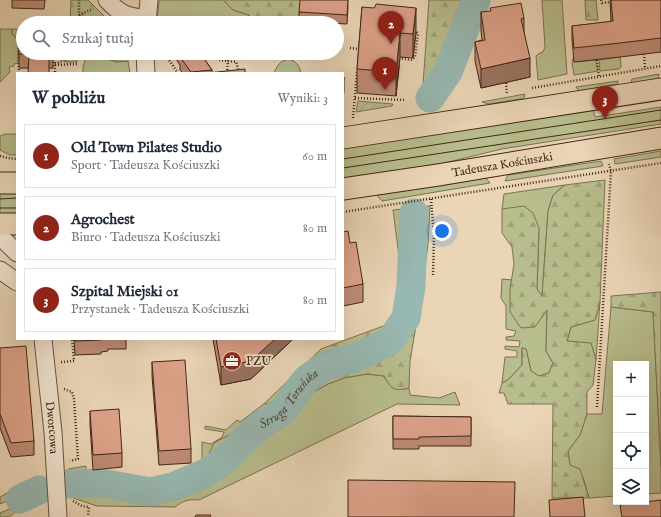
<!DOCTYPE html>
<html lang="pl">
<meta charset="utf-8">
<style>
body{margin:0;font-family:"IM FELL English",serif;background:#f2f2f3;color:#1f2937}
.controls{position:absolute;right:12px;bottom:12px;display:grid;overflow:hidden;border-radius:0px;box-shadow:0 4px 16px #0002}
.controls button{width:36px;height:36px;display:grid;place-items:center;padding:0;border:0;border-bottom:1px solid #e0e1e3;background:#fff;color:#1f2937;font:20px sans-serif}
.you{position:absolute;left:442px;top:231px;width:14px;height:14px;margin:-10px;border:3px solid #fff;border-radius:50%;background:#1a73e8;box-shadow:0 0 0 6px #1a73e833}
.badge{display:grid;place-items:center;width:26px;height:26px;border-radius:50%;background:#8f2418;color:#fff;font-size:13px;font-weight:700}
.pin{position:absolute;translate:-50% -33px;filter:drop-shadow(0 1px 2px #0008)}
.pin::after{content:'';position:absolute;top:21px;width:14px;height:12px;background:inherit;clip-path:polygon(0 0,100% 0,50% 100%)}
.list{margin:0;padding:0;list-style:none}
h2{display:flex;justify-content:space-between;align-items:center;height:52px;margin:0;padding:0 16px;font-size:17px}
h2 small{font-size:13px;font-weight:400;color:#747a83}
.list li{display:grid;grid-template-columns:26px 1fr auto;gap:12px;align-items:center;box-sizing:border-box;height:64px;margin:0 8px 8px;padding:0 8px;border:1px solid #e0e1e3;border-radius:0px}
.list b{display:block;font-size:15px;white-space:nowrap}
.list p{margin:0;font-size:13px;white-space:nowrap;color:#747a83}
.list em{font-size:13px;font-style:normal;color:#747a83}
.icon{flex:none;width:22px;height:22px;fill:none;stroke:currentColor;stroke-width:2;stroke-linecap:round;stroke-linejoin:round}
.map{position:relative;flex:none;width:661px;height:517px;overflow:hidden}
.search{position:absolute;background:#fff;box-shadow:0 4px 16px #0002;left:16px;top:16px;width:328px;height:44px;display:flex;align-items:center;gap:10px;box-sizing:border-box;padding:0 14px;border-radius:22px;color:#747a83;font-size:15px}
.panel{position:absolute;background:#fff;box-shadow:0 4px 16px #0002;left:16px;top:72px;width:328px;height:268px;border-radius:0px}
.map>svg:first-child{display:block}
.grass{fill:#b8bd8d;stroke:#7d7251}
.forest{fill:url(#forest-firs);stroke:#7d7251}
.garden{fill:url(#garden-furrows);stroke:#7d7251}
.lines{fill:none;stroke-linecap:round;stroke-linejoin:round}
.river{stroke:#98b8b2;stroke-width:29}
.minor-casing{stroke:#6c523d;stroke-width:19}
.major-casing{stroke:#422615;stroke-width:23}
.path{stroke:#422615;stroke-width:2.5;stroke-dasharray:1 2;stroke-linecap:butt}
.minor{stroke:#f1e4d0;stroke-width:17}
.major{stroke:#ead5b6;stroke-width:21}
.tram{stroke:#422615;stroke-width:1}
.wall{fill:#be8b76;stroke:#422615}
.shaded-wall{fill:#9b7160;stroke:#422615}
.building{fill:#dda289;stroke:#422615}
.labels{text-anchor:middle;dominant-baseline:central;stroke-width:3.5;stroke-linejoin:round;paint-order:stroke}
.street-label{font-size:12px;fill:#422615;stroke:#f1e4d0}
.poi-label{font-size:12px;fill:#422615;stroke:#f1e4d0;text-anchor:start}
.water-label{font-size:13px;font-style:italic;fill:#584a3c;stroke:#f1e4d0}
</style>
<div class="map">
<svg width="661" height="517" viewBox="0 0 661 517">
<defs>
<pattern id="forest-firs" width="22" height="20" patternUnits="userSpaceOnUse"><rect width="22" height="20" fill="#b8bd8d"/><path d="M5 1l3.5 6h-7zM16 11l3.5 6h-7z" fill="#9fa279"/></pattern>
<pattern id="garden-furrows" width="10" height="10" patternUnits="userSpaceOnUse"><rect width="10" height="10" fill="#b8bd8d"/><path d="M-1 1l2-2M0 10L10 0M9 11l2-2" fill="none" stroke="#9fa279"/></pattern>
</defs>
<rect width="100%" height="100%" fill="#ead5b6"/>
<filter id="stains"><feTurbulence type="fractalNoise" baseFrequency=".005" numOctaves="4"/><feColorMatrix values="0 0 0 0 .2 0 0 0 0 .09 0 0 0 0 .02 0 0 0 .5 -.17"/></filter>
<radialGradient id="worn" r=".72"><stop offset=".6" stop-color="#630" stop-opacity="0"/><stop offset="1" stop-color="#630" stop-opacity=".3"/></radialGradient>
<g class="grass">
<polygon points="159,0 223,0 233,10 249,15 252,23 157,23"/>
<polygon points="542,0 562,0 567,74 538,80 536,56 538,54 543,52 545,47"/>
<polygon points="0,29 12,29 12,34 18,40 18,63 14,64 14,66 9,67 10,72 0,82"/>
<polygon points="619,38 621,67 619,69 600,71 599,60 620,57"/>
<polygon points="65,53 97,53 102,57 117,62 128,61 130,73 83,73 83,65 84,65 85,59 77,59 77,62 65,62"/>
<polygon points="574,56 574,62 596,60 598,71 574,75 572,62"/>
<path d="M289 59C297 62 299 65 301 73H274C277 65 280 61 289 59Z"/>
<polygon points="659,74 658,79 633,83 631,81 632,79"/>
<polygon points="618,81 618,83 617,84 579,91 576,87"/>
<polygon points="525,94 524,98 521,99 488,104 482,102"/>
<polygon points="661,107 661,124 502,149 436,165 343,179 343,148 593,108 595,117"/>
<polygon points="5,134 17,134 17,155 10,155 0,150 0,136"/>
<polygon points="661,151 661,157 615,164 614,159"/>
<polygon points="601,161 603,166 505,181 508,175"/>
<polygon points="486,178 490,183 382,201 375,193"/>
<polygon points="565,185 553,195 548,211 542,296 537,289 539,229 502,209 504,194"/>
<polygon points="17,191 17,216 0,216 0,192"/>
<polygon points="502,279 512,280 510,289 547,309 546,351 553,363 549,373 539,376 531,371 526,349 522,348 522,365 508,380 502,383 505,357 517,357 517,351 505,349 505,346 519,347 520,341 506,340 506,337 514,336 516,331 506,329 506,306 501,298"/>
<polygon points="600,302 596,360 591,344 567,341 571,327 595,320"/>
<polygon points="611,307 653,312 661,467 661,493 646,494 646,364 616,364 616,496 589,498 583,477 570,466 568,451 580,435 587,414 602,414"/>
<path d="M367 374 384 376C391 389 394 391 409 388L410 395 439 398 455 392 460 405 397 404 199 500C188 499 183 501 175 507L97 506 73 498 69 493 107 492 122 500 160 494 162 481 185 477 202 467V442L211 444 222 437 224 432 205 429V426L226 430 237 420 240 422 265 403 269 408 261 418 214 443 240 462 271 428 297 410 310 394 328 384 344 378Z"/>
<polygon points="7,493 10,500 0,504 0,497"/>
<path d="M14 507 15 512C12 517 6 517 0 517V513Z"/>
</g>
<g class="forest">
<polygon points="71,0 88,0 104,16 115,23 71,23 70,22"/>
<polygon points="223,0 348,0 348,7 300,4 299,23 252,23 249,15 233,10"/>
<polygon points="429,0 485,0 454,82 422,98"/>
<polygon points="585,0 596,0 598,20 586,20"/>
<polygon points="12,29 23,30 23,44 18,44 18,40 12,34"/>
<path d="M97 53H129L128 61C117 62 106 61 97 53Z"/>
<polygon points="605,180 600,302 595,320 571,327 567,341 591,343 596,360 593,385 587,392 587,414 580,435 568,451 570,465 580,469 589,498 552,498 553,404 508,404 504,393 499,393 502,383 508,380 522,365 522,348 526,349 531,371 539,376 549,373 553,363 546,351 547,310 535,327 521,328 510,312 510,289 514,264 512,247 502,233 502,209 524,206 533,213 539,228 537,289 542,296 548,211 553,195 565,185"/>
<path d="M430 206 428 244 421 297 410 361 409 388C394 392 391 389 384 376L367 374 344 378 328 384 310 394 297 410 271 428 240 462 221 472 211 466 209 454 214 443 261 418 269 408 265 403 321 349 394 322 403 287 393 210Z"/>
<polygon points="661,292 661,467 653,312 611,307 611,296"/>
<polygon points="86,466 86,478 119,477 148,486 162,481 160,494 137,502 122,500 107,492 69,493 68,469"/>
</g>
<polygon class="garden" points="358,101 393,104 392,106 356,112"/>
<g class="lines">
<g class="river">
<polyline points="430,98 448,72 476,0"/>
<path id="s1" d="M68 484 101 483 150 492 175 486 204 474 222 462 259 426 278 415 288 405 297 391 307 379 325 366 355 358 390 341 406 318 411 286 414 213"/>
<polyline points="20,499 39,490"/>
</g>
<g class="minor-casing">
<g id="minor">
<path d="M107 0C122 16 127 16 148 19"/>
<polyline points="147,23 149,0"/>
<polyline points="145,53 146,73"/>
<polyline points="0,238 6,242 17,253"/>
<polyline points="0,270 17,282"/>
<path id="s2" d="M43 339 53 432 58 517"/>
</g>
</g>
<g class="major-casing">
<g id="major">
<polyline points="343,138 661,89"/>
<polyline points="0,183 17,183"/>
<path id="s3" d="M343 189 438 175 661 138"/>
<polyline points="0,224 17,224"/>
</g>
</g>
<g class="path">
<polyline points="601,0 602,3 610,2"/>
<polyline points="79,15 93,9"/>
<polyline points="74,23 79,15 79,0"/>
<polyline points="350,48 359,49 360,47"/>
<polyline points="54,53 55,73"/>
<polyline points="164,53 178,73"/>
<polyline points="644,54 645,69"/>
<polyline points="399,58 412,60 415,57 418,33 414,31"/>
<polyline points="219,60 228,61"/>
<polyline points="597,60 599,77"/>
<polyline points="55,64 83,53"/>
<polyline points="55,65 77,64"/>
<polyline points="19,73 19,45 23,45"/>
<polyline points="227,73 228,61 236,62 238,68 238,73"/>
<polyline points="506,83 507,94"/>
<polyline points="532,88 661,66"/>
<polyline points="355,98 404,100"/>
<polyline points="353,118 357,72"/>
<polyline points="0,156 8,158 17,159"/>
<polyline points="431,199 434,236 433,275"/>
<polyline points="343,212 661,163"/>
<polyline points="61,362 74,361 72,339"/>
<polyline points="64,389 72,392 74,399 78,459 70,461"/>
<polyline points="597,407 611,171 609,164"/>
<polyline points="73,501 82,506 89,507 88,515"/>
</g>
<use href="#minor" class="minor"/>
<use href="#major" class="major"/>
<g class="tram">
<polyline points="343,159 661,110"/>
<polyline points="343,168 661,120"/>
<polyline points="0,199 17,198"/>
<polyline points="0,208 17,208"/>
</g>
</g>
<g class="wall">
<polygon points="12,0 45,0 44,9 12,8"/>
<polygon points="610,0 661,0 661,52 620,57 574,62 572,40 572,26 611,22"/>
<polygon points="348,7 347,24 299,21 299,12"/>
<polygon points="362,7 416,32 413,58 400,57 396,96 357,93 357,69"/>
<polygon points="481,12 524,18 524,31 530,77 481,88 475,61 475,42 482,40 481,31"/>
<polygon points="19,32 53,53 53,68 19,68"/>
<polygon points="172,53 200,53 212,70 212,73 245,73 183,73 180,70 180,65"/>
<polygon points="235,53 252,53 252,55"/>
<polygon points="343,232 350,243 363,284 363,302 343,306"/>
<polygon points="74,339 126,339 126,349 108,349 108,351 101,352 101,354 75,355"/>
<polygon points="213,339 293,339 251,379 221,385"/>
<polygon points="0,348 34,441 34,455 11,457 0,428"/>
<polygon points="152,362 191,449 191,463 159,465 152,376"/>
<polygon points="90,411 122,453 122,467 93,470 90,425"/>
<polygon points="393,416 471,417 471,446 419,446 419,449 393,449"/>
</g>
<g class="shaded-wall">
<polygon points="416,8 416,32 413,58 413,34"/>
<polygon points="400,33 400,57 396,96 396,72"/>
<polygon points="530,58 530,77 481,88 481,69"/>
<polygon points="344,77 344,91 343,99 343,85"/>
<polygon points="275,339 293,339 251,379 221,385 221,367"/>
</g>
<g class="building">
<polygon points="300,0 348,0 347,15 299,12"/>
<polygon points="611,0 661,0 661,38 620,43 574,48 572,26 613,21"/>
<polygon points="521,3 524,18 521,19 530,58 481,69 475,42 485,40 481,12 491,11 490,8"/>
<polygon points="376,4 416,8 413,34 400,33 396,72 357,69 362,7 374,8 375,7"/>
<polygon points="145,20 187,22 195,23 144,23"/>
<polygon points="19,32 23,32 23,53 53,53 53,54 49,54 49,73 28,73 29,54 19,54"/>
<polygon points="181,53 200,53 212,70 191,72 180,57 183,55"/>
<polygon points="245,69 245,73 208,73"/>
<polygon points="348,231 350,243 356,242 363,284 343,288 343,232"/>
<polygon points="75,339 101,339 101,340 75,341"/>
<polygon points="216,339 275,339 251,361 221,367"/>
<polygon points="26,346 34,441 11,443 0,414 0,348"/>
<polygon points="185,360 191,449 159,451 152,362"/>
<polygon points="119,409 122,453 93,455 90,411"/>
<polygon points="393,416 471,417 471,436 419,437 419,439 393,439"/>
<polygon points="348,480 515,482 514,517 348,517"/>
<polygon points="583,497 585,517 550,517 549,500"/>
<polygon points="661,500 661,517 622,517 620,505"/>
<polygon points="196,515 211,515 210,517 195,517"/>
</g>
<defs>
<g id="office-disc" transform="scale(1)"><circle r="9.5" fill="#8f2418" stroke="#f1e4d0"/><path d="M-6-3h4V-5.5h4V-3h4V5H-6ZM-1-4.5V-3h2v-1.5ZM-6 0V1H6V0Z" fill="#fff"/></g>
</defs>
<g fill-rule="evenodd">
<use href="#office-disc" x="232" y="361"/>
</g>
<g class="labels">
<g class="street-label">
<text stroke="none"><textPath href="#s3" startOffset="161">Tadeusza Kościuszki</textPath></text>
<text stroke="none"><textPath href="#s2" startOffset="89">Dworcowa</textPath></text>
</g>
<g class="poi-label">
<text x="246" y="361">PZU</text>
</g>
<g class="water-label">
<text stroke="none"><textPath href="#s1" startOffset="254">Struga Toruńska</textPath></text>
</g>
</g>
<rect width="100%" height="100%" filter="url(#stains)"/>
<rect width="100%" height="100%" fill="url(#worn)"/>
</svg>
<div class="controls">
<button>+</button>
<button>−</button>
<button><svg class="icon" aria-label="locate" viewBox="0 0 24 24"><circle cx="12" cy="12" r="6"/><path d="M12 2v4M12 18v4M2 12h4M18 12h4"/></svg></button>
<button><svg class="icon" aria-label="layers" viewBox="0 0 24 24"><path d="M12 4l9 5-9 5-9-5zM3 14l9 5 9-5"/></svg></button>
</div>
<div class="you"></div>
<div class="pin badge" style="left:385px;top:90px">1</div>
<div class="pin badge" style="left:391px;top:44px">2</div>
<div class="pin badge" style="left:605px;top:119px">3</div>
<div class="search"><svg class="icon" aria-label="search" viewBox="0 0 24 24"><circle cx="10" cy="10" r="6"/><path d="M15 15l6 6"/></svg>Szukaj tutaj</div>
<section class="panel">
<h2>W pobliżu<small>Wyniki: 3</small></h2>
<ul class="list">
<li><span class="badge">1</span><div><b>Old Town Pilates Studio</b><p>Sport · Tadeusza Kościuszki</p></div><em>60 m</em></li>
<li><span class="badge">2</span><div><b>Agrochest</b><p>Biuro · Tadeusza Kościuszki</p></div><em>80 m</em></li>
<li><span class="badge">3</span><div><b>Szpital Miejski 01</b><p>Przystanek · Tadeusza Kościuszki</p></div><em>80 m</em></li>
</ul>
</section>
</div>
